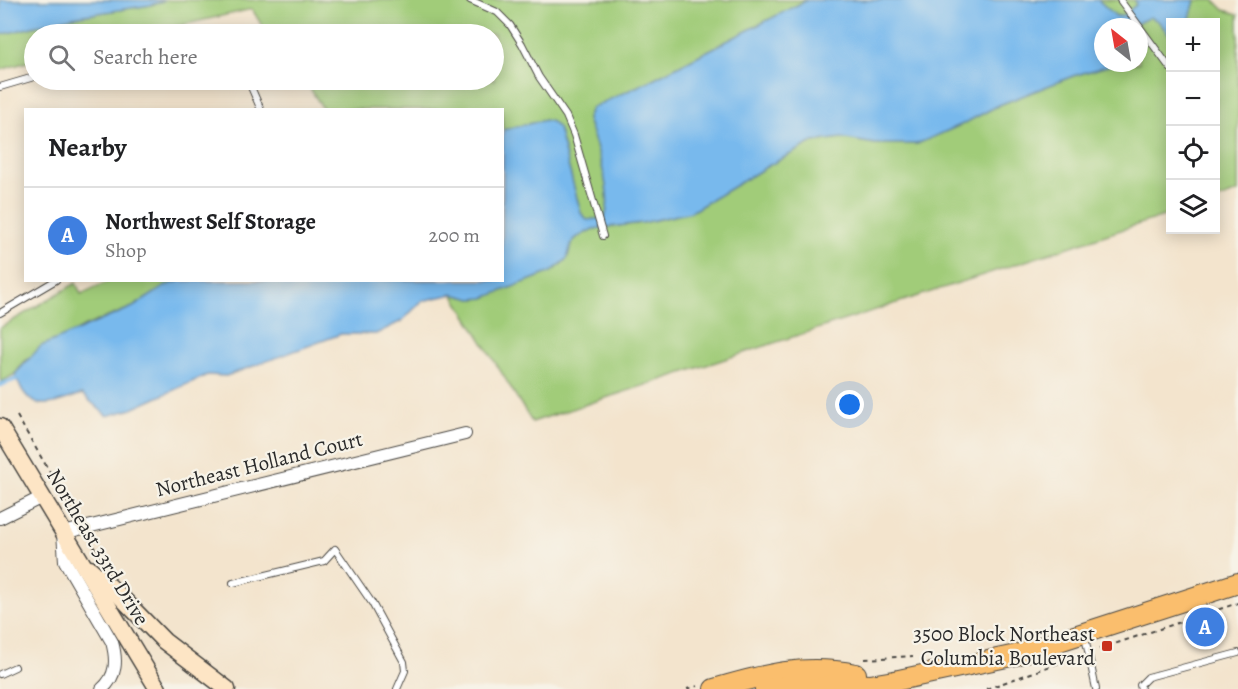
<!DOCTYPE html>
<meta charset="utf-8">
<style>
body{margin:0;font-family:Alegreya,serif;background:#f2f2f2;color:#202124}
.controls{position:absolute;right:18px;top:18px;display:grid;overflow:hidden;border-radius:0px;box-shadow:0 3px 15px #0003}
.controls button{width:54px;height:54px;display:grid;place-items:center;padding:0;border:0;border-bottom:2px solid #e0e0e0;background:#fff;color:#202124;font:30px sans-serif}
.compass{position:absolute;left:1094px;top:18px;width:54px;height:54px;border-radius:50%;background:#fff;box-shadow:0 3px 15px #0003;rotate:329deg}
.you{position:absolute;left:850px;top:405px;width:21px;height:21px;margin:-15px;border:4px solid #fff;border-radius:50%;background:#1a73e8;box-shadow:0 0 0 9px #1a73e833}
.badge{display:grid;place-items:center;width:39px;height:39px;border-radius:50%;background:#111827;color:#fff;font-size:20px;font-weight:700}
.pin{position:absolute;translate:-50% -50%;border:3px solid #fff;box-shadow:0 2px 6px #0006}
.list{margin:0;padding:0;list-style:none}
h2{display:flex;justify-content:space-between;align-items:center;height:78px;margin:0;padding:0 24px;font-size:26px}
h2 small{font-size:20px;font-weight:400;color:#757577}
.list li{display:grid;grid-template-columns:39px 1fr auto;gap:18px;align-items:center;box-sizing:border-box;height:96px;padding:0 24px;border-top:2px solid #e0e0e0}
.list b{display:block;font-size:22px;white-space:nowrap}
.list p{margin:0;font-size:20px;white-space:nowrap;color:#757577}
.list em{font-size:20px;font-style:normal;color:#757577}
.icon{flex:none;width:33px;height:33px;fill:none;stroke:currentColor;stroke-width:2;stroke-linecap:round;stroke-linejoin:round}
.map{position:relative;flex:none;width:1238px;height:689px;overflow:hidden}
.search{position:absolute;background:#fff;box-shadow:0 3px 15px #0003;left:24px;top:24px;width:480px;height:66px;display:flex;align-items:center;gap:15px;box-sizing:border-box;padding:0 21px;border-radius:33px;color:#757577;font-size:22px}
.panel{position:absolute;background:#fff;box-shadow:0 3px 15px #0003;left:24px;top:108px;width:480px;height:174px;border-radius:0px}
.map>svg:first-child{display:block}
.green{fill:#a1cc79;stroke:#667c52;stroke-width:1.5}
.water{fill:#78b9ed;stroke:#52728c;stroke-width:1.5}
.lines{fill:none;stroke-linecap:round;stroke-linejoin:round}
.stream{stroke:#78b9ed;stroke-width:4.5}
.lane-casing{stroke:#494743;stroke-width:8}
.street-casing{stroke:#494743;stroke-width:14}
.secondary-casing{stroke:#494743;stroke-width:19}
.primary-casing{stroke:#494743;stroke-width:22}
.path{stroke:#494743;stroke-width:2;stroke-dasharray:4.5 4.5;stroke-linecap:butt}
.lane{stroke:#fff;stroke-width:6}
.street{stroke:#fff;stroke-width:12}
.secondary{stroke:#fde5c5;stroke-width:16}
.primary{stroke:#fabe6d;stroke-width:20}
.poi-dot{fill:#c8321e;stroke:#f7f3e8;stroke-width:2}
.labels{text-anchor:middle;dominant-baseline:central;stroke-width:4.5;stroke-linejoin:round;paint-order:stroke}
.street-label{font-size:21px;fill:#2b2b2b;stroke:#f7f3e8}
.poi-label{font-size:21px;fill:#2b2b2b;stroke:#f7f3e8;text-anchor:end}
</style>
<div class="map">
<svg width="1238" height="689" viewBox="0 0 1238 689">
<rect width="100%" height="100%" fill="#f7f3e8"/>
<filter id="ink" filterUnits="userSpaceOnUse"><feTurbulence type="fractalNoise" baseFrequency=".0167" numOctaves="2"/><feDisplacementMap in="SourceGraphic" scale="12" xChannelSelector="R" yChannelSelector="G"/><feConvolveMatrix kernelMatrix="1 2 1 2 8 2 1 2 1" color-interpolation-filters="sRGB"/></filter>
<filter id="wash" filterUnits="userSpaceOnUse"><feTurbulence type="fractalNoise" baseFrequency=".008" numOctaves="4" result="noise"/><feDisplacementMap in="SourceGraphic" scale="24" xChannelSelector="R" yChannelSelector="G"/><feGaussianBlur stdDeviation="1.35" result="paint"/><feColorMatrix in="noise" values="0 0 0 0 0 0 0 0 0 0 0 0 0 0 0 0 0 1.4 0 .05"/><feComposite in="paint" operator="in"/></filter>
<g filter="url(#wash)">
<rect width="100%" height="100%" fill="#f3e4cd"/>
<g class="green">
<path d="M165 0H807L647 82 591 108 587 119C594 138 616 200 604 218L587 220 581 213 558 128 545 120 503 130 502 110 323 109 305 80H494V34H267L252 9 143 34H34V60L0 70V35L73 17 151 5Z"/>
<polygon points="1098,0 1135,0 1136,5 1122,16 1116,16"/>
<polygon points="1195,0 1214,0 1224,10 1238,14 1238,192 1216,200 1216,22 1189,22"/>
<polygon points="1150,16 1158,21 1170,35 1170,214 532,422 453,294 472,299 484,298 551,272 567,259 571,245 576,238 593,229 642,223 691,212 768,166 813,142 841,138 875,144 917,144 963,124 999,105 1073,76 1117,63 1139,63 1139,27 1130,27"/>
<polygon points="109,281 180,281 167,286 133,307 85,326 25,361 15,374 2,382 0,379 0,328 76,283 81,294"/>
</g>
<g class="water">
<polygon points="0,0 165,0 151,5 73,17 0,35"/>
<path d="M807 0H1098L1116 16H1122L1136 5 1135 0H1195L1189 22H1170V35L1158 21 1150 17 1130 27H1103V63H1117L1073 76 999 105 963 124 917 144H875L841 138 813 142 768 166 691 212 642 223 593 229 576 238 571 245 567 259 551 272 484 298 472 299 453 294 422 301 402 321 376 334H341L226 376 207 375 132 409 107 416 82 394C48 406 29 415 15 374L41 346 133 307 167 285 180 281 502 280 503 130 545 120 552 122 558 128 581 213 587 220 604 218C616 200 594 138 587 119L591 108 647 82Z"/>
</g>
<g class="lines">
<polyline class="stream" points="0,385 16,379"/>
</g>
</g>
<g filter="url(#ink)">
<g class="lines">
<g class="lane-casing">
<g id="lane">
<polyline points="470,0 497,12 510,25 522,44 539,77 566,116 574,135 603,236"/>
<polyline points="1120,0 1170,68"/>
<polyline points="224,34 227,34"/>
<polyline points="248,80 261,110"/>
<polyline points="0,87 34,77"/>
<polyline points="0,313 56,280"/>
<polyline points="233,583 324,561 335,549 372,603 404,662 405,671 397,689"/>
<polyline points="1085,637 1096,689"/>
<polyline points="0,674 15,667"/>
<polyline points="1141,689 1140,685 1148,677 1238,653"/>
</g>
</g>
<g class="street-casing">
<g id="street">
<polyline points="0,518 42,497"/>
<path d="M102 689C117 676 117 660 112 642L65 561 63 533 465 434"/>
</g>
</g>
<g class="secondary-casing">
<g id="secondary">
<polyline points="0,427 158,689"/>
<polyline points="90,569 118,594 164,641 227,689"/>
</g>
</g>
<g class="primary-casing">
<g id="primary">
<path d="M714 689C765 674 803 664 856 674"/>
<polyline points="765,689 790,686 811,689"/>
<polyline points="817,689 838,683 870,685 894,681 1016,655 1238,583"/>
</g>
</g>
<g class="path">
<polyline points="17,416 75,515"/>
<polyline points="89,539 100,557"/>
<polyline points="1099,649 1238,603"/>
<polyline points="865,659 913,656"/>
<polyline points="687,689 698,686"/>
<polyline points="986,689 1079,656"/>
</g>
<use href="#lane" class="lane"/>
<use href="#street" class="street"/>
<use href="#secondary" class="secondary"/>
<use href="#primary" class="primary"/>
</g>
</g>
<rect class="poi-dot" x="1101" y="640" width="12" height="12" rx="3"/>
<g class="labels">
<g class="street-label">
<text transform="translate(259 464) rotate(-14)">Northeast Holland Court</text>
<text transform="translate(98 547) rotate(59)">Northeast 33rd Drive</text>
</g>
<g class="poi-label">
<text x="1095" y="634">3500 Block Northeast<tspan x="1095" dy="24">Columbia Boulevard</tspan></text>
</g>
</g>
</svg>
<div class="controls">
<button>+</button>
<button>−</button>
<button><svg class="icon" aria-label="locate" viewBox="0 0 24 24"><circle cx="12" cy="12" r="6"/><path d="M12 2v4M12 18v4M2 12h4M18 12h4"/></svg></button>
<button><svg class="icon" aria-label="layers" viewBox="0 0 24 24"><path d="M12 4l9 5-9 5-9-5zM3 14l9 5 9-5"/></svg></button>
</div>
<svg class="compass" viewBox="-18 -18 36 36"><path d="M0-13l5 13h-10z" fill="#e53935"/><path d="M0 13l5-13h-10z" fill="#757577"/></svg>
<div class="you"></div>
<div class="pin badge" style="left:1205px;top:627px;background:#3f7fe0">A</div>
<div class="search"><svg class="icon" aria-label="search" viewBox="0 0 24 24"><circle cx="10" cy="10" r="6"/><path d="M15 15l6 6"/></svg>Search here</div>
<section class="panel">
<h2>Nearby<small></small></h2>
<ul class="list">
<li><span class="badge" style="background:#3f7fe0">A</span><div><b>Northwest Self Storage</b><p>Shop</p></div><em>200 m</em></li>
</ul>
</section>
</div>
